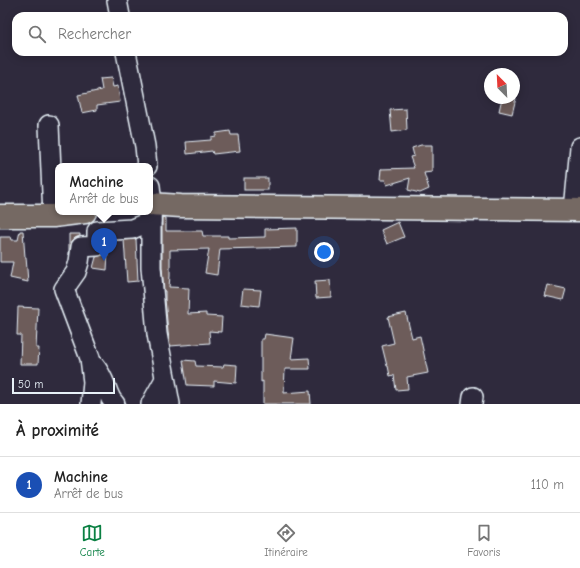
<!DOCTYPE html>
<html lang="fr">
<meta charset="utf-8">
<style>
body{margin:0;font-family:"Comic Neue",sans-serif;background:#f2f2f2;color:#222}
.compass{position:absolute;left:484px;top:68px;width:36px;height:36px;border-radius:50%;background:#fff;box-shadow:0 2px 10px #0003;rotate:336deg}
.scale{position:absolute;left:12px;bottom:10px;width:103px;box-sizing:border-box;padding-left:4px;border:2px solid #e8f1f8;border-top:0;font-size:11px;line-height:14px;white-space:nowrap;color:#e8f1f8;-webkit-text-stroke:3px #2f2a3d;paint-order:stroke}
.you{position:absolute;left:324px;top:252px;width:14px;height:14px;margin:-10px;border:3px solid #fff;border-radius:50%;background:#1a73e8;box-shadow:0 0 0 6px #1a73e833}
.badge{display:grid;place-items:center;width:26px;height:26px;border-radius:50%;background:#0b8043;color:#fff;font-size:13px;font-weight:700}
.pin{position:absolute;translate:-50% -33px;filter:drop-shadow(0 1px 2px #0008)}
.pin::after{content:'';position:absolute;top:21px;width:14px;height:12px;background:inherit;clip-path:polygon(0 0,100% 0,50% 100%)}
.popup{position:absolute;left:55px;top:163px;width:98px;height:52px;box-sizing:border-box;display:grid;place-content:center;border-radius:8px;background:#fff;filter:drop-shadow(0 1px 3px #0005);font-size:13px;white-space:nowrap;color:#767676}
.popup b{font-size:15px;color:#222}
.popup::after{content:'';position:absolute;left:50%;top:100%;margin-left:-8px;border:8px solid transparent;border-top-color:#fff}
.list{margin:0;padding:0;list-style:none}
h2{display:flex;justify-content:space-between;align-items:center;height:52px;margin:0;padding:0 16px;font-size:17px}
h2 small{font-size:13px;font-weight:400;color:#767676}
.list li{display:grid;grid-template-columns:26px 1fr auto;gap:12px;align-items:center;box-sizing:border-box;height:56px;padding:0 16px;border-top:1px solid #e0e0e0}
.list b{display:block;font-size:15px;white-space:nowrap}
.list p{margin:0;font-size:13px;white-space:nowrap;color:#767676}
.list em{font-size:13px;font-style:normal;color:#767676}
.icon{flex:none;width:22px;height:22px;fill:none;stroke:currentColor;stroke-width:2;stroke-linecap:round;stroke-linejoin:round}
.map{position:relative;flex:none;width:580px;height:404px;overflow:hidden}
.search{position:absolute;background:#fff;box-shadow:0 2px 10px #0003;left:12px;right:12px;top:12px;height:44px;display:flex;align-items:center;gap:10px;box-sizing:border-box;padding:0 14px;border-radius:12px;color:#767676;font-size:15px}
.sheet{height:108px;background:#fff}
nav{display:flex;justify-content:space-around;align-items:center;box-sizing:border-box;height:56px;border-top:1px solid #e0e0e0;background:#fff;font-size:11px;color:#767676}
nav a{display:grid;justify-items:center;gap:2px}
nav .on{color:#0b8043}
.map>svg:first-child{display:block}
.building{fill:#6d5b5a;stroke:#e8f1f8}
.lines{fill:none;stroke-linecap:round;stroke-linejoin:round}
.minor-casing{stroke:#e8f1f8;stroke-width:22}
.highway-casing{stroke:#e8f1f8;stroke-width:25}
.minor{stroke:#2f2a3d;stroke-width:19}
.highway{stroke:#756964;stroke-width:22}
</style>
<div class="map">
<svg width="580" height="404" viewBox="0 0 580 404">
<rect width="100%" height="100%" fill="#2f2a3d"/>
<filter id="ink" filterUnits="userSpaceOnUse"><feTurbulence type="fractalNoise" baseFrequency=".025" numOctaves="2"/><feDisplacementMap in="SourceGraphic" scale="8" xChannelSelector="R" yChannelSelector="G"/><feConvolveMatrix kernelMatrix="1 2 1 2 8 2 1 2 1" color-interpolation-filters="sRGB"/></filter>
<g filter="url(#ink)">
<g class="building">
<polygon points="111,78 113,87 118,86 120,102 97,105 97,110 82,113 78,95 102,90 100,79"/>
<polygon points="502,98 516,98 512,114 499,111"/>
<polygon points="406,109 407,130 392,132 390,110"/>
<polygon points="230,131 231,135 238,135 240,151 213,154 212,151 187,154 186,142 211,140 211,137 216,136 216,133"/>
<polygon points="421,145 432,145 432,172 424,173 429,189 420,193 408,190 410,178 387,185 385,180 380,180 381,169 414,168 410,157 414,156 412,148"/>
<rect x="244" y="178" width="24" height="12"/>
<polygon points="162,217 166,218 166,231 202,231 203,236 228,236 228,238 265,237 265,229 297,228 297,247 220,249 217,275 205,273 209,249 170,250 170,276 169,287 189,288 188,314 206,313 206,316 222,317 221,332 209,331 210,343 170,346 168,332 165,299 165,291 164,291 162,267"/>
<polygon points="398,222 404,237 387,244 381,230"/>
<polygon points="20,231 23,231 25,257 26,257 28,282 10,278 13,262 0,262 0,237 11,237 12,240 18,240"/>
<polygon points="69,234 80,234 80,236 75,238 72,241 69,255"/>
<polygon points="136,239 138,281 127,282 124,240"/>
<polygon points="106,252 108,253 107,270 93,268 96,257 103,255"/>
<polygon points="330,280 331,297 316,298 315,281"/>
<polygon points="548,285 566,289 563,300 545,296"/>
<polygon points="243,289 261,290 259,306 241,304"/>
<polygon points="18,307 38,308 36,348 39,348 38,364 20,364 21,335 17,335"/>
<polygon points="406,313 412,338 420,336 428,373 407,377 408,389 396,390 394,375 390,376 388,366 387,366 382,346 394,343 388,317"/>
<polygon points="265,334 294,338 291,359 309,358 310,369 285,369 284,393 310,391 311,404 263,404 263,381 261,382 261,339 264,339"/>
<polygon points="183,360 195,361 196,366 223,367 224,364 237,365 236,383 214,381 214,386 187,385"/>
</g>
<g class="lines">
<g class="minor-casing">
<g id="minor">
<polyline points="117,0 120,16"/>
<polyline points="126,52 145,146 147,166"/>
<polyline points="49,125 53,216"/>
<polyline points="150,186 152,204 151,221 151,267 157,334 170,404"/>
<polyline points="574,210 580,147"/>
<path d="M94 365C99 371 103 379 106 387 109 394 109 398 115 404"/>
<polyline points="91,404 93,382 90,358 64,289 76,272 79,262 81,247 97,246 97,231 132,229 151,221"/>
<polyline points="151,404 165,379"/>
<polyline points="472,404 473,397"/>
</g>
</g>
<g class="highway-casing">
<g id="highway">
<polyline points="150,204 181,206 580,210"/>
<polyline points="0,216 53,216 85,212"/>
</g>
</g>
<use href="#minor" class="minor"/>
<use href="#highway" class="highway"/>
</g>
</g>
</svg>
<svg class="compass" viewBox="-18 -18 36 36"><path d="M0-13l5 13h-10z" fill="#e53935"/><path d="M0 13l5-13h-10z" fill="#767676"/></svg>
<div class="scale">50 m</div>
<div class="you"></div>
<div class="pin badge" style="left:104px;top:261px;background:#1a4fb4">1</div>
<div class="popup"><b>Machine</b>Arrêt de bus</div>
<div class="search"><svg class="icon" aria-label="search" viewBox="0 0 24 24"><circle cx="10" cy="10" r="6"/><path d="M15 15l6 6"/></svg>Rechercher</div>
</div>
<section class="sheet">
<h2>À proximité<small></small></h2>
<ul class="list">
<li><span class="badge" style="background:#1a4fb4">1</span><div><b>Machine</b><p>Arrêt de bus</p></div><em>110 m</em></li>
</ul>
</section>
<nav>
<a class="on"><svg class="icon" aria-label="map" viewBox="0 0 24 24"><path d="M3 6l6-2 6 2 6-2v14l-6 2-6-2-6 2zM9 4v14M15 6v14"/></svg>Carte</a>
<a><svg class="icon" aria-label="directions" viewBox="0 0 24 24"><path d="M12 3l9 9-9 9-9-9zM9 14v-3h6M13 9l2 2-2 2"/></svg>Itinéraire</a>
<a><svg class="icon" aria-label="saved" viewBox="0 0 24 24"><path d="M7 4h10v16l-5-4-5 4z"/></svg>Favoris</a>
</nav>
